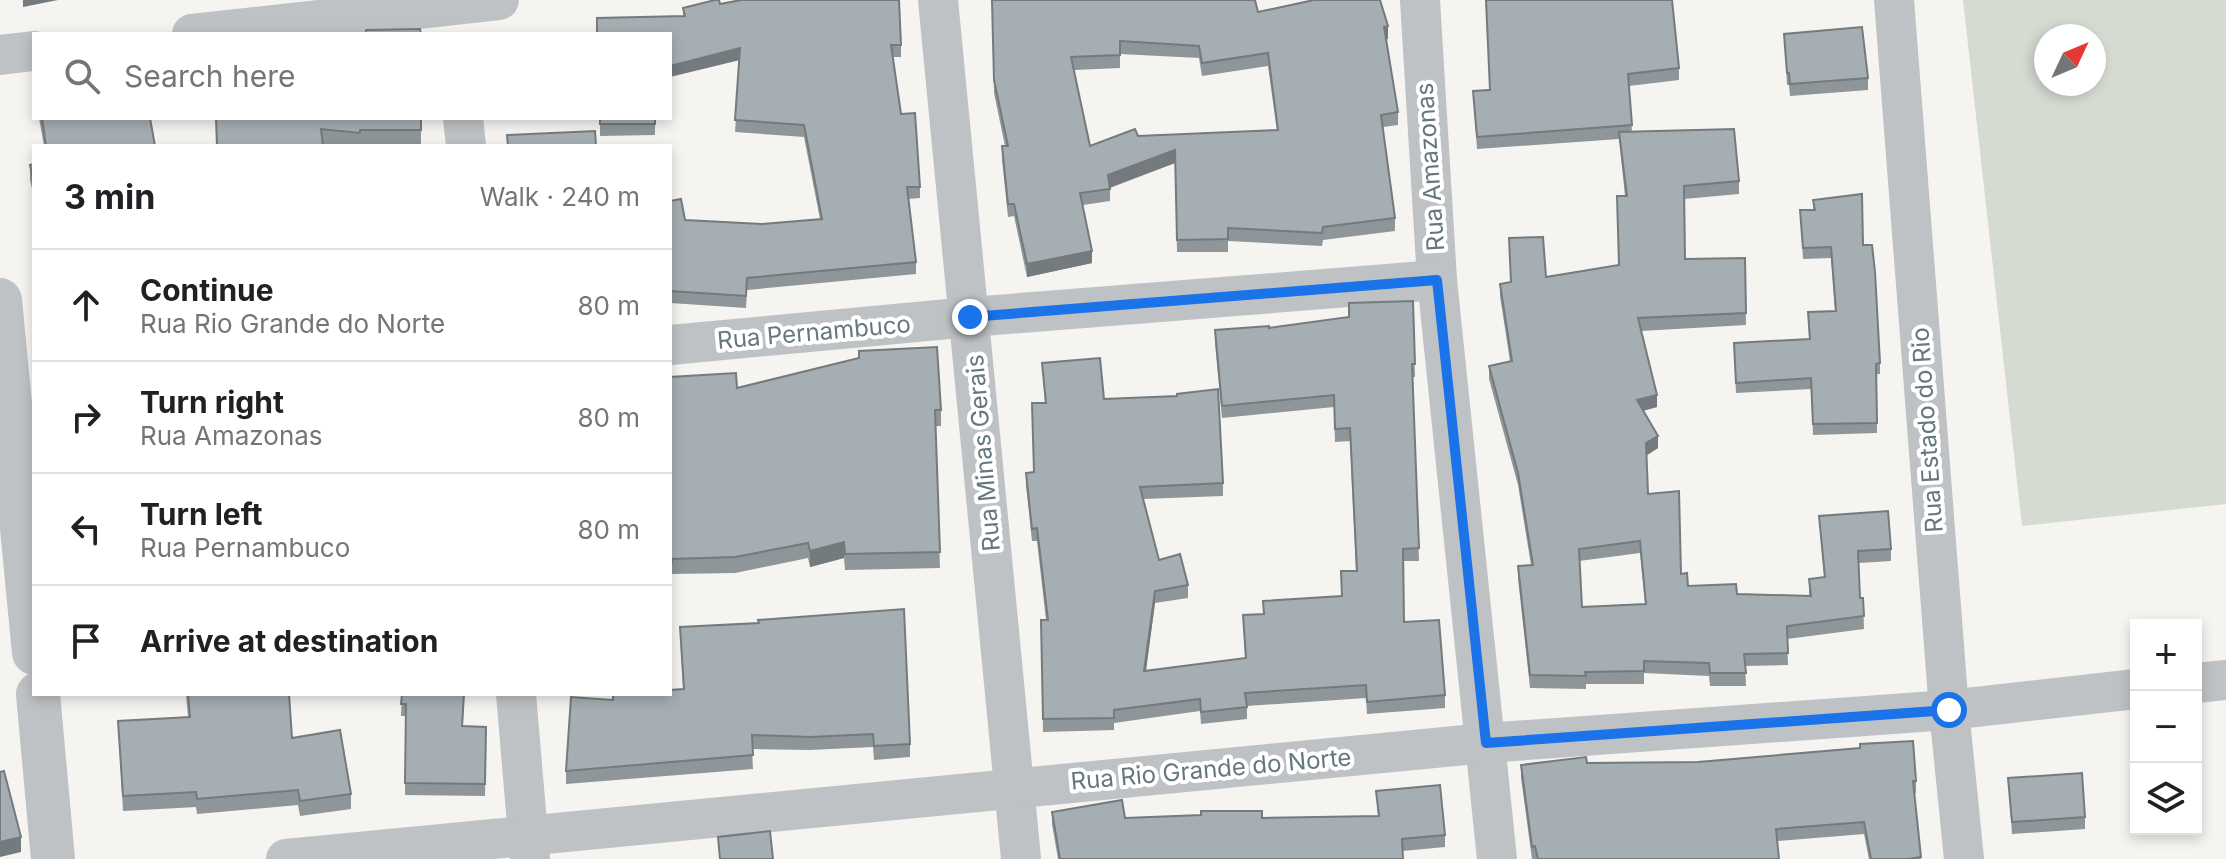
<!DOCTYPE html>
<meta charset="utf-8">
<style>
body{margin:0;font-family:Inter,sans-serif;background:#f6f6f6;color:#202124}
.controls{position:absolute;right:24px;bottom:24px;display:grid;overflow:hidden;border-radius:0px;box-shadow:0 4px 12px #0003}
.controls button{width:72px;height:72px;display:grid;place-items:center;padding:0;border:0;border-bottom:2px solid #e0e0e0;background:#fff;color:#202124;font:40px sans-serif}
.compass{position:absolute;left:2034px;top:24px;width:72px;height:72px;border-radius:50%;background:#fff;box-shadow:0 4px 12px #0003;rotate:46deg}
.stop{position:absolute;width:24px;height:24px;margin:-18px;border:6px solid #1a73e8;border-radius:50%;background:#fff}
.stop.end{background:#1a73e8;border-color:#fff;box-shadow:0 2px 8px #0008}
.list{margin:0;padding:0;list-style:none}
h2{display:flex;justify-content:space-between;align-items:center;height:104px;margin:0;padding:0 32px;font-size:34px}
h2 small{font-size:26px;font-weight:400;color:#757577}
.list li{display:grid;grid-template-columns:52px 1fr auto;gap:24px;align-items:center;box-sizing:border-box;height:112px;padding:0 32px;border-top:2px solid #e0e0e0}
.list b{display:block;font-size:30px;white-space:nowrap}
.list p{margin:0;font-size:26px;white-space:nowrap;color:#757577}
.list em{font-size:26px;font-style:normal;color:#757577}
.icon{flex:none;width:44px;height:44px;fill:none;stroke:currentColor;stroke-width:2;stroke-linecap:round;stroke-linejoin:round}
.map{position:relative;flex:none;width:2226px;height:859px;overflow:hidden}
.search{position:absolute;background:#fff;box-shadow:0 4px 12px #0003;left:32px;top:32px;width:640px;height:88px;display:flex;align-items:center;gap:20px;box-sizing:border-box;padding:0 28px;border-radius:0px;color:#757577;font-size:30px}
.panel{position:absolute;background:#fff;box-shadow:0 4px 12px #0003;left:32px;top:144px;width:640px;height:552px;border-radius:0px}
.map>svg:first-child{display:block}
.green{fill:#d6dbd2;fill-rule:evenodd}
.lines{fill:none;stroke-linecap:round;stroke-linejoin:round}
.minor{stroke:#bec2c5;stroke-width:40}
.tertiary{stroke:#bec2c5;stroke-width:44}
.wall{fill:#8e9699;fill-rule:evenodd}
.shaded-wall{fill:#747a7d}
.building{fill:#a5aeb2;stroke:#747a7d;stroke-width:2;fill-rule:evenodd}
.route{stroke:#1a73e8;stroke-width:10}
.labels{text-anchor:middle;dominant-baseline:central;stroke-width:8;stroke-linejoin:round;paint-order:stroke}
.street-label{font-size:24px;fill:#657781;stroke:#fff}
</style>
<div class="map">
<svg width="2226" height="859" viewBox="0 0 2226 859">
<rect width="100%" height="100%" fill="#f5f4f1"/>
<path class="green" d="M1963 0H2226V504L2022 526ZM2046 36H2094V84H2046Z"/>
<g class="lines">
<g class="minor">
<polyline points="938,0 1021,859"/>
<polyline points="1420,0 1437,280 1497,859"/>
<polyline points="1894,0 1949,710 1964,859"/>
<polyline points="192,34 499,0"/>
<polyline points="0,55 34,51"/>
<polyline points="463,118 466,146"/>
<polyline points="670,345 970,317 1437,280"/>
<polyline points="2196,683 2226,680"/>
<polyline points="516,694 530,859"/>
<polyline points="286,859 1486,743 1949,710 2136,689"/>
</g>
<g class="tertiary">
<polyline points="0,300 34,653"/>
<polyline points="38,694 53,859"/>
</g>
</g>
<g class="wall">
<path d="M992 0 1258 12 1388 39H1386L1398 112V125L1383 127 1395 218V231L1323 240 1322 246 1228 241V252H1177L1175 163 1110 188V201L1083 205 1092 263 1027 277 1014 216 1008 217 1002 159V146H1005L994 93ZM1120 54 1199 58 1202 76 1268 66 1277 131 1138 136 1090 146 1074 70 1120 68Z"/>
<polygon points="720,4 901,45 901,57 893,57 901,114 920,187 920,198 908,199 916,262 916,274 747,290 746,308 670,303 670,201 685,220 762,224 820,219 804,137 735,132 740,60 683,16 683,8"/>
<polygon points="1784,34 1868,78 1868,90 1790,96 1789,85 1787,85"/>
<path d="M1679 68V80L1629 86 1632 132 1739 181V194L1684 199 1685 259 1745 258 1746 325 1641 331 1657 407 1643 411 1658 448 1646 455 1648 494 1681 574 1688 586 1737 594 1809 596V579L1824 577 1819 516 1891 549V561L1859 563 1860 598H1863L1864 629 1787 639 1788 665 1745 666 1746 686H1710L1709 676 1644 673V684H1586V689L1530 688 1518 578V566L1531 565 1518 485 1489 379V366L1510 361 1500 296V284L1511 282 1509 238 1546 277 1618 266 1625 196 1619 139 1477 149 1473 91ZM1640 553 1645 604 1582 607 1579 561Z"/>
<polygon points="39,118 150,118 155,146 44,146"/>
<polygon points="216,118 421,118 421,144 360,144 360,146 323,144"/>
<polygon points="600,118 655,118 655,135 600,136"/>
<polygon points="34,164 34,197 30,180 30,165"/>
<polygon points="1813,200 1863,245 1880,363 1880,374 1876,374 1877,433 1813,435 1811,389 1736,393 1734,353 1809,339 1808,312 1835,311 1831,258 1803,259 1800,210 1813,210"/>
<polygon points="1413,301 1415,377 1413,377 1419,561 1403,561 1404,622 1445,695 1445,708 1367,714 1366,698 1247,706 1247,719 1201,724 1200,711 1114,723 1114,730 1043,732 1041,620 1046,620 1037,541 1032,541 1026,485 1026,473 1033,472 1045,403 1042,363 1104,399 1223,483 1223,496 1143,499 1159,560 1188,585 1188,598 1155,603 1146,671 1245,658 1243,615 1263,614 1263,601 1342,596 1356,571 1350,441 1335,442 1334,407 1222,418 1215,343 1215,330 1269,328 1349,317"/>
<polygon points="670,377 737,388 941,410 941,426 935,426 940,568 845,570 844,558 810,567 808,558 735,573 672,574 672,577 670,578"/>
<polygon points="680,627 910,744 910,757 874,760 873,747 810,750 752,749 753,769 566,784 566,771 613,700 683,689"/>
<polygon points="186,694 289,694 292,738 351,794 351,809 300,816 298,805 197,814 196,807 123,811 118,721 188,717"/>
<polygon points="402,694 464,694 463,726 486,727 485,796 405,795 405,716 401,716"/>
<polygon points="1587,763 1916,781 1916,793 1914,794 1921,859 1869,859 1864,834 1777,841 1779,859 1532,859 1521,778 1521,765"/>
<polygon points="2008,778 2085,817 2085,829 2012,834"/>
<polygon points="1376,791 1445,835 1445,847 1403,851 1403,859 1058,859 1052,824 1052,812 1125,818 1262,818 1378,817"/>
</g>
<g class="shaded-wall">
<polygon points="23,0 58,0 23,7"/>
<polygon points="1388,26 1388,39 1384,40 1384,27"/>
<polygon points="740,48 740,60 670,77 670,66"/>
<polygon points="1175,150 1175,163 1108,188 1108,175"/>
<polygon points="1092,251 1092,263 1027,277 1027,264"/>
<polygon points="1657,395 1657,407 1637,412 1637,400"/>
<polygon points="1658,436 1658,448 1646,456 1646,443"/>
<polygon points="844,542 844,558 810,567 810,551"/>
<polygon points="1155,591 1155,603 1144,684 1144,671"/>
<polygon points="21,837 21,852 0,857 0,842"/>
</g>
<g class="building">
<polygon points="715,0 719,0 720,4 741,0 899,0 901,45 891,45 901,114 915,113 920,187 907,187 916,262 747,278 746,296 670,291 670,201 681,199 685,220 762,224 822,219 804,125 735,120 740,48 670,66 670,34 597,34 597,18 685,16 683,8"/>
<path d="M992 0H1255L1258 12 1314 0H1380L1388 26 1384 27 1398 112 1381 115 1395 218 1323 227 1322 233 1228 228V239L1177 240 1175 150 1108 175 1110 189 1080 193 1092 251 1027 264 1014 204H1008L1002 146H1008L994 80ZM1120 41 1199 46 1202 63 1268 53 1278 130 1138 136 1135 129 1090 146 1071 57 1120 55Z"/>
<polygon points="1486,0 1672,0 1679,68 1628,74 1632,125 1477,137 1473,91 1490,90"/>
<polygon points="1862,27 1868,78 1790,84 1789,73 1787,73 1784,34"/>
<polygon points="420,29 421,34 366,34 366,30"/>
<polygon points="42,118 150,118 155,146 46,146"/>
<polygon points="216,118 421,118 421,130 360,130 360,133 321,129 323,146 217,146"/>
<rect x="600" y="118" width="55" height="6"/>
<path d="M1734 129 1739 181 1684 186 1685 259 1745 258 1746 313 1638 318 1657 395 1637 400 1658 436 1646 443 1648 494 1679 491 1681 574 1687 573 1688 586 1736 584 1737 594 1811 596 1809 579 1825 577 1819 516 1888 511 1891 549 1858 551 1860 598H1863L1864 616 1787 626 1788 653 1744 654 1746 673H1710L1709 663 1644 661V671L1585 672 1586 676 1530 675 1518 566 1533 565 1518 473 1489 366 1512 361 1500 284 1511 282 1509 238 1543 237 1546 277 1619 265 1617 196H1627L1619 132ZM1640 541 1646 604 1582 607 1579 549Z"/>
<polygon points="595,131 596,146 508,146 507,135"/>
<polygon points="34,164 34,183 30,165"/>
<polygon points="1862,194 1863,245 1872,245 1875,272 1880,363 1876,364 1877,423 1813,424 1811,378 1736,383 1734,343 1810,339 1808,312 1836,311 1831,247 1803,248 1800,210 1815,210 1813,200"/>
<polygon points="1413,301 1415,364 1412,364 1419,548 1403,549 1404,622 1439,620 1445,695 1367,702 1366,685 1245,693 1247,707 1201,712 1200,699 1114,710 1114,718 1043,719 1041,620 1048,620 1037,528 1032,529 1026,473 1034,472 1032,403 1046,403 1042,363 1100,358 1104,399 1177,396 1177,394 1218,389 1223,483 1140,487 1159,560 1180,554 1188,585 1155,591 1144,671 1246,658 1243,615 1264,614 1263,601 1342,596 1341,571 1357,571 1350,428 1335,429 1334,395 1222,406 1215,330 1269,326 1269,328 1349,317 1349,303"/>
<polygon points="937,347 941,410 935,410 940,552 845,554 844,542 810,551 808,543 735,557 672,559 672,562 670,562 670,377 736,373 737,388 859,358 859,351"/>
<polygon points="904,609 910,744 874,746 873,734 810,737 752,735 753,755 566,771 571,697 613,700 613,694 670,694 670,690 684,689 680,627 759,623 758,620"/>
<polygon points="188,694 289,694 292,738 340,730 351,794 300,801 298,790 197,799 196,792 123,796 118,721 190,717"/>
<polygon points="402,694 464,694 462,726 486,727 485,784 405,783 406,704 401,704"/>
<polygon points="1913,741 1916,781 1913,781 1921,857 1908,859 1871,859 1864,822 1776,829 1779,859 1538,859 1535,846 1532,847 1521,765 1586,757 1587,763 1698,762 1860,748 1860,744"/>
<polygon points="4,771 21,837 0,842 0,772"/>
<polygon points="2082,773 2085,817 2012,822 2008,778"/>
<polygon points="1440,785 1445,835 1402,839 1403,859 1060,859 1052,812 1122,800 1125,818 1201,815 1201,811 1262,811 1262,818 1379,816 1376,791"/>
<polygon points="770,831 773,859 720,859 718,837"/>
</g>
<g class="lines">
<polyline class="route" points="970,317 1437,280 1486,743 1949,710"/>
</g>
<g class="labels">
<g class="street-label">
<text transform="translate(1430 167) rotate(-94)">Rua Amazonas</text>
<text transform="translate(814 332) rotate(-5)">Rua Pernambuco</text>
<text transform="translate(1927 430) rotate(-94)">Rua Estado do Rio</text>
<text transform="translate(983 453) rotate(-95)">Rua Minas Gerais</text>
<text transform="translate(1211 769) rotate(-5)">Rua Rio Grande do Norte</text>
</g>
</g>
</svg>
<div class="controls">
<button>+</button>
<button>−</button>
<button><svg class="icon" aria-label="layers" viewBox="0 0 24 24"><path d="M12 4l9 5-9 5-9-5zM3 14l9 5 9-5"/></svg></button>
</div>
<svg class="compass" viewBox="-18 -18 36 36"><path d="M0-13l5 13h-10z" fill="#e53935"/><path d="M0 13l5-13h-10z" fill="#757577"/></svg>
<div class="stop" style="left:1949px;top:710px"></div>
<div class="stop end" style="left:970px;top:317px"></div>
<div class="search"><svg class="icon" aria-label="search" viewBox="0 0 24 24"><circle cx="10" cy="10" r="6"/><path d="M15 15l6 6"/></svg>Search here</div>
<section class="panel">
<h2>3 min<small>Walk · 240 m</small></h2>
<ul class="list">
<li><svg class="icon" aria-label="ahead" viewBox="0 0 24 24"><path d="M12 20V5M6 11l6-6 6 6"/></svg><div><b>Continue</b><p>Rua Rio Grande do Norte</p></div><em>80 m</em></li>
<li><svg class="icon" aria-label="right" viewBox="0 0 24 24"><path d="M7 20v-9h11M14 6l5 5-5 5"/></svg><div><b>Turn right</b><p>Rua Amazonas</p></div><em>80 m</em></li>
<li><svg class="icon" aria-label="left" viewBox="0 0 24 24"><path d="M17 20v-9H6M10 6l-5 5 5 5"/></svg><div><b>Turn left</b><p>Rua Pernambuco</p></div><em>80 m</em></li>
<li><svg class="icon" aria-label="arrive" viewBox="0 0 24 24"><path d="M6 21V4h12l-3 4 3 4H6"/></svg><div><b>Arrive at destination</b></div></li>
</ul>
</section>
</div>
